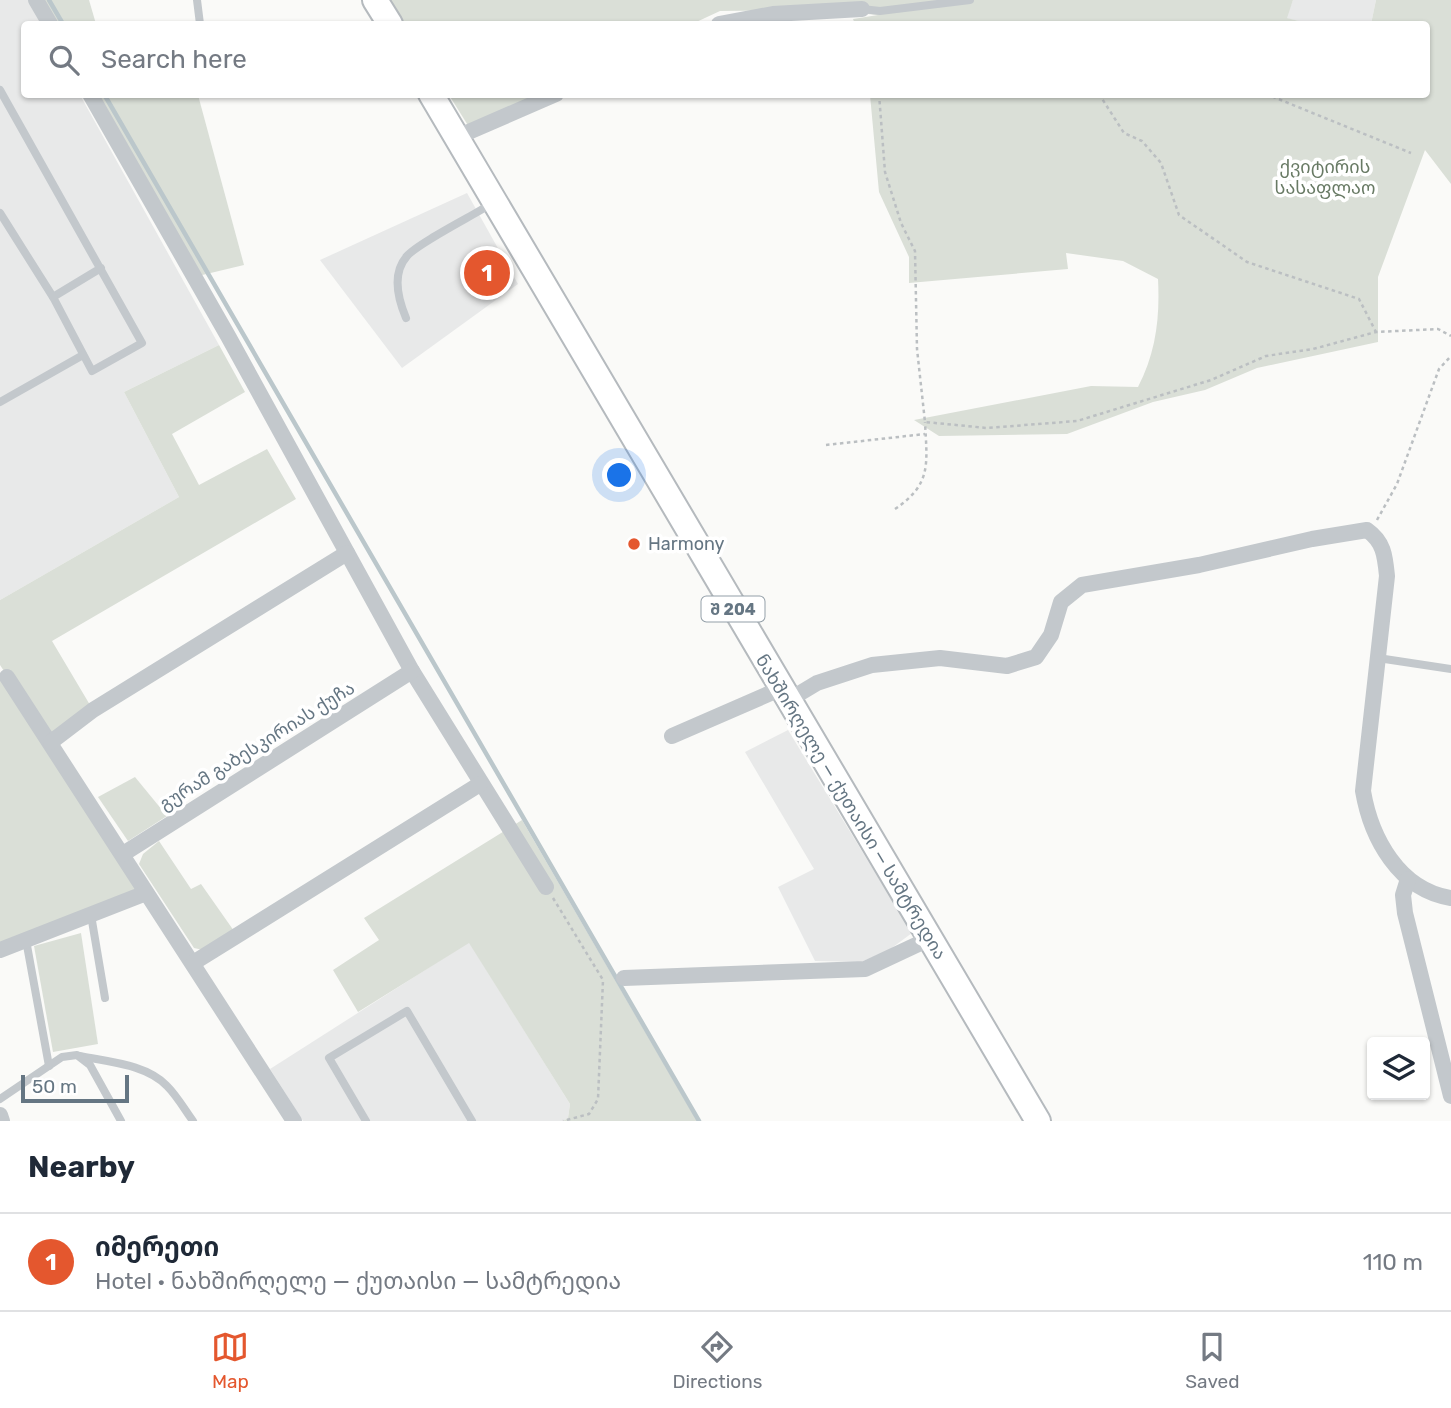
<!DOCTYPE html>
<meta charset="utf-8">
<style>
body{margin:0;font-family:Rubik,"Noto Sans Georgian",sans-serif;background:#f6f6f7;color:#1f2937}
.controls{position:absolute;right:21px;bottom:21px;display:grid;overflow:hidden;border-radius:7px;box-shadow:0 2px 5px #0004}
.controls button{width:63px;height:63px;display:grid;place-items:center;padding:0;border:0;border-bottom:2px solid #e0e1e3;background:#fff;color:#1f2937;font:35px sans-serif}
.scale{position:absolute;left:21px;bottom:18px;width:108px;box-sizing:border-box;padding-left:7px;border:4px solid #657683;border-top:0;font-size:19px;line-height:24px;white-space:nowrap;color:#657683;-webkit-text-stroke:5px #fff;paint-order:stroke}
.you{position:absolute;left:620px;top:476px;width:24px;height:24px;margin:-18px;border:5px solid #fff;border-radius:50%;background:#1a73e8;box-shadow:0 0 0 10px #1a73e833}
.badge{display:grid;place-items:center;width:46px;height:46px;border-radius:50%;background:#e4572e;color:#fff;font-size:23px;font-weight:700}
.pin{position:absolute;translate:-50% -50%;border:4px solid #fff;box-shadow:0 2px 7px #0006}
.list{margin:0;padding:0;list-style:none}
h2{display:flex;justify-content:space-between;align-items:center;height:91px;margin:0;padding:0 28px;font-size:30px}
h2 small{font-size:23px;font-weight:400;color:#747a83}
.list li{display:grid;grid-template-columns:46px 1fr auto;gap:21px;align-items:center;box-sizing:border-box;height:98px;padding:0 28px;border-top:2px solid #e0e1e3}
.list b{display:block;font-size:26px;white-space:nowrap}
.list p{margin:0;font-size:23px;white-space:nowrap;color:#747a83}
.list em{font-size:23px;font-style:normal;color:#747a83}
.icon{flex:none;width:38px;height:38px;fill:none;stroke:currentColor;stroke-width:2;stroke-linecap:round;stroke-linejoin:round}
.map{position:relative;flex:none;width:1451px;height:1121px;overflow:hidden}
.search{position:absolute;background:#fff;box-shadow:0 2px 5px #0004;left:21px;right:21px;top:21px;height:77px;display:flex;align-items:center;gap:18px;box-sizing:border-box;padding:0 24px;border-radius:7px;color:#747a83;font-size:26px}
.sheet{height:189px;background:#fff}
nav{display:flex;justify-content:space-around;align-items:center;box-sizing:border-box;height:98px;border-top:2px solid #e0e1e3;background:#fff;font-size:19px;color:#747a83}
nav a{display:grid;justify-items:center;gap:4px}
nav .on{color:#e4572e}
.map>svg:first-child{display:block}
.built{fill:#e8e9e9}
.green{fill:#dadfd7}
.lines{fill:none;stroke-linecap:round;stroke-linejoin:round}
.stream{stroke:#bbc7cb;stroke-width:4.5}
.primary-casing{stroke:#b5babe;stroke-width:28}
.path{stroke:#bbbfc2;stroke-width:2.5;stroke-dasharray:3.5 3.5;stroke-linecap:butt}
.lane{stroke:#c3c8cc;stroke-width:8}
.street{stroke:#c3c8cc;stroke-width:16}
.primary{stroke:#fff;stroke-width:24}
.poi-dot{fill:#e4572e;stroke:#fff;stroke-width:2.5}
.labels{text-anchor:middle;dominant-baseline:central;stroke-width:7;stroke-linejoin:round;paint-order:stroke}
.shield{fill:#fff;stroke:#939fa8;stroke-width:2}
.shield-label{font-size:16px;font-weight:bold;fill:#657683}
.park-label{font-size:18px;fill:#687a64;stroke:#fff}
.poi-label{font-size:18px;fill:#657683;stroke:#fff;text-anchor:start}
.street-label{font-size:18px;fill:#657683;stroke:#fff}
</style>
<div class="map">
<svg width="1451" height="1121" viewBox="0 0 1451 1121">
<rect width="100%" height="100%" fill="#fafaf8"/>
<g class="built">
<polygon points="0,0 28,0 42,24 24,24 24,94 80,95 219,345 124,392 179,497 0,600"/>
<polygon points="1293,0 1376,0 1371,24 1311,24 1286,18"/>
<polygon points="467,193 518,284 402,368 320,260"/>
<polygon points="788,730 912,933 889,950 861,962 815,961 778,887 814,869 745,752"/>
<polygon points="469,942 570,1104 568,1118 563,1121 303,1121 270,1069"/>
</g>
<g class="green">
<polygon points="38,0 89,0 96,24 51,24"/>
<polygon points="390,0 1293,0 1287,18 1311,24 855,24 853,19 878,15 827,10 720,11 692,24 405,24"/>
<path d="M1376 0H1451V184L1425 150 1378 277V342L1257 368 1205 390 1153 402 1067 434 939 436 914 420 1091 386 1138 387C1156 352 1160 318 1158 279L1123 261 1066 253 1068 269 909 283V257L879 192 870 95 1426 94V24H1371Z"/>
<polygon points="92,95 198,95 244,265 198,276"/>
<polygon points="449,95 540,95 469,127"/>
<polygon points="219,345 245,392 172,434 199,485 267,449 296,499 52,641 93,710 51,742 0,665 0,600 179,497 124,392"/>
<polygon points="0,677 139,891 0,943"/>
<polygon points="135,777 167,816 128,841 98,797"/>
<polygon points="522,820 697,1121 563,1121 568,1118 570,1104 469,943 358,1012 333,970 379,940 364,918"/>
<polygon points="159,841 191,889 201,884 234,931 203,950 194,948 139,864 143,854"/>
<polygon points="81,933 98,1044 53,1052 34,946"/>
</g>
<g class="lines">
<g class="stream">
<polyline points="49,0 63,24"/>
<polyline points="104,94 699,1121"/>
</g>
<g class="primary-casing">
<g id="primary">
<polyline points="375,0 390,24"/>
<polyline points="431,94 1038,1121"/>
</g>
</g>
<g class="path">
<polyline points="879,94 885,172 901,223 915,251 917,349 925,422 987,428 1077,421 1211,380 1266,356 1313,349 1376,332 1438,329 1451,336"/>
<polyline points="1099,94 1124,133 1142,141 1161,163 1179,215 1247,262 1359,299 1376,332"/>
<polyline points="1266,94 1411,153"/>
<polyline points="826,445 925,434"/>
<path d="M895 509C932 484 927 464 925 422"/>
<polyline points="1377,520 1397,484 1439,369 1451,356"/>
<polyline points="553,898 603,980 598,1099 589,1114 563,1121"/>
</g>
<g class="lane">
<polyline points="197,0 200,24"/>
<polyline points="862,9 880,11 970,0"/>
<polyline points="0,90 142,343 92,371 53,297 101,268"/>
<polyline points="0,213 53,297"/>
<path d="M406 318C398 299 392 273 407 256 418 243 474 215 491 204"/>
<polyline points="0,402 83,355"/>
<polyline points="1378,658 1451,669"/>
<polyline points="91,915 105,998"/>
<polyline points="26,940 49,1066"/>
<path d="M80 1056C108 1062 146 1064 167 1086 177 1096 185 1110 193 1121"/>
<polyline points="0,1099 62,1057 77,1055 90,1065 121,1121"/>
<polyline points="366,1121 329,1058 407,1011 472,1121"/>
</g>
<g class="street">
<polyline points="36,0 50,24"/>
<polyline points="719,24 773,14 862,9"/>
<polyline points="90,94 228,336 412,671 546,887"/>
<polyline points="457,137 556,94"/>
<polyline points="7,677 294,1121"/>
<path d="M787 701 817 683 872 665 940 658 1007 666 1036 657 1051 635 1061 602 1082 585 1199 565 1312 539 1367 530C1384 542 1385 556 1387 576L1363 791C1371 838 1399 890 1451 898"/>
<polyline points="672,736 780,689"/>
<polyline points="51,742 93,710 347,553"/>
<polyline points="123,854 412,671"/>
<polyline points="1408,879 1403,895 1405,913 1451,1096"/>
<polyline points="0,950 146,893"/>
<polyline points="193,963 480,784"/>
<polyline points="624,978 865,969 929,939"/>
<polyline points="0,1115 2,1121"/>
</g>
<use href="#primary" class="primary"/>
</g>
<circle class="poi-dot" cx="634" cy="544" r="7"/>
<g class="labels">
<rect class="shield" x="701.5" y="596.5" width="63" height="25" rx="5"/>
<g class="shield-label">
<text x="733" y="609">შ 204</text>
</g>
<g class="park-label">
<text x="1325" y="167">ქვიტირის<tspan x="1325" dy="21">სასაფლაო</tspan></text>
</g>
<g class="poi-label">
<text x="648" y="544">Harmony</text>
</g>
<g class="street-label">
<text transform="translate(257 746) rotate(-32)">გურამ გაბესკირიას ქუჩა</text>
<text transform="translate(851 807) rotate(59)">ნახშირღელე — ქუთაისი — სამტრედია</text>
</g>
</g>
</svg>
<div class="controls">
<button><svg class="icon" aria-label="layers" viewBox="0 0 24 24"><path d="M12 4l9 5-9 5-9-5zM3 14l9 5 9-5"/></svg></button>
</div>
<div class="scale">50 m</div>
<div class="you"></div>
<div class="pin badge" style="left:487px;top:273px">1</div>
<div class="search"><svg class="icon" aria-label="search" viewBox="0 0 24 24"><circle cx="10" cy="10" r="6"/><path d="M15 15l6 6"/></svg>Search here</div>
</div>
<section class="sheet">
<h2>Nearby<small></small></h2>
<ul class="list">
<li><span class="badge">1</span><div><b>იმერეთი</b><p>Hotel · ნახშირღელე — ქუთაისი — სამტრედია</p></div><em>110 m</em></li>
</ul>
</section>
<nav>
<a class="on"><svg class="icon" aria-label="map" viewBox="0 0 24 24"><path d="M3 6l6-2 6 2 6-2v14l-6 2-6-2-6 2zM9 4v14M15 6v14"/></svg>Map</a>
<a><svg class="icon" aria-label="directions" viewBox="0 0 24 24"><path d="M12 3l9 9-9 9-9-9zM9 14v-3h6M13 9l2 2-2 2"/></svg>Directions</a>
<a><svg class="icon" aria-label="saved" viewBox="0 0 24 24"><path d="M7 4h10v16l-5-4-5 4z"/></svg>Saved</a>
</nav>
